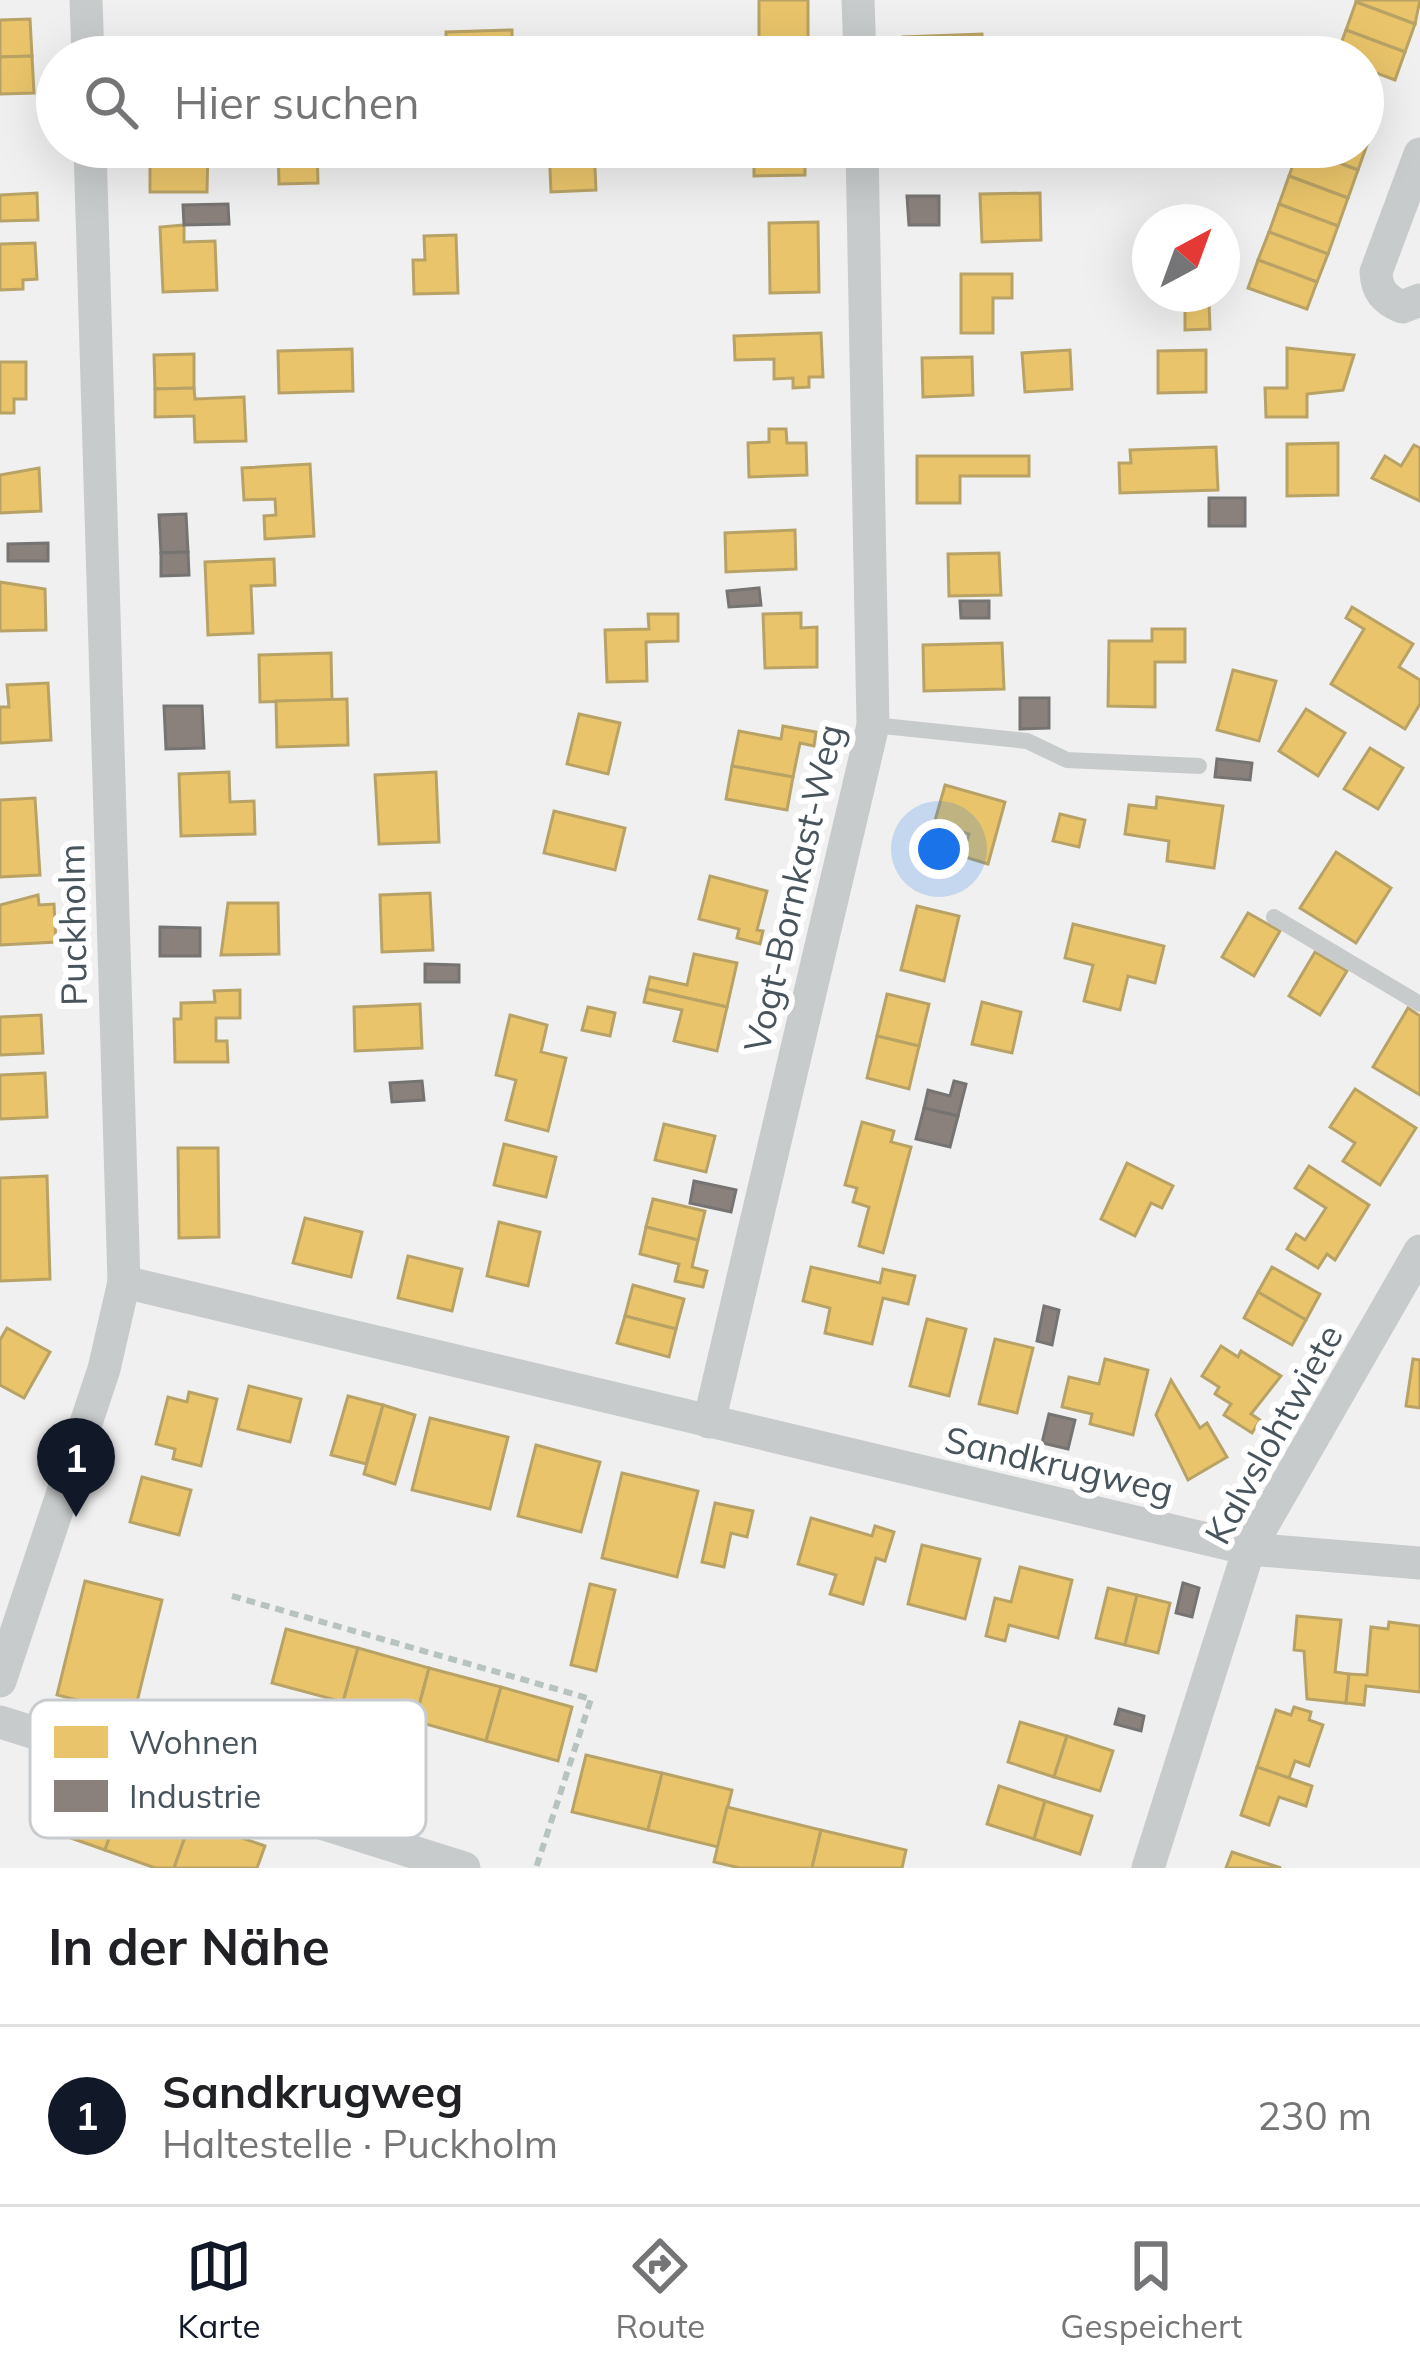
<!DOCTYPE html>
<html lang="de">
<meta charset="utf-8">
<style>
body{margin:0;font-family:Mulish,sans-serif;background:#f6f6f6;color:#202124}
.compass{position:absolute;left:1132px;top:204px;width:108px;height:108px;border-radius:50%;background:#fff;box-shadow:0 12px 48px #0002;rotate:41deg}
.you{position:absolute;left:939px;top:849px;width:42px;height:42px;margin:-30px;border:9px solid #fff;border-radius:50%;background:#1a73e8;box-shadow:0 0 0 18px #1a73e833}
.badge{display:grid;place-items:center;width:78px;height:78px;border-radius:50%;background:#111827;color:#fff;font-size:39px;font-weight:700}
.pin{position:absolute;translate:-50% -99px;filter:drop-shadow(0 3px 6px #0008)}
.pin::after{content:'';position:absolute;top:63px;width:42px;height:36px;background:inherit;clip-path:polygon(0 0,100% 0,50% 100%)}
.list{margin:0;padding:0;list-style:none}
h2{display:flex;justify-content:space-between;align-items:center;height:156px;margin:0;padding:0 48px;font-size:51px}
h2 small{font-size:39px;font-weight:400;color:#757577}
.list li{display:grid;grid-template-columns:78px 1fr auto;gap:36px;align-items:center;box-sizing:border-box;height:180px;padding:0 48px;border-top:3px solid #e0e0e0}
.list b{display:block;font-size:45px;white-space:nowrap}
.list p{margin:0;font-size:39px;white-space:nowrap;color:#757577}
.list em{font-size:39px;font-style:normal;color:#757577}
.icon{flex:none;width:66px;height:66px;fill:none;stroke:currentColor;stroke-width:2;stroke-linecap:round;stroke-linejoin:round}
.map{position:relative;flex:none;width:1420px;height:1868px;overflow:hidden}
.search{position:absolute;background:#fff;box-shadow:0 12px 48px #0002;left:36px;right:36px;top:36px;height:132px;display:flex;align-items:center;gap:30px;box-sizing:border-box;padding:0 42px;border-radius:66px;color:#757577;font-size:45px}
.sheet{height:336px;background:#fff}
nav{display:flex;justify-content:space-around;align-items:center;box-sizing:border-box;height:168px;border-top:3px solid #e0e0e0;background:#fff;font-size:33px;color:#757577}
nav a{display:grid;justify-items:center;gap:6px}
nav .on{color:#111827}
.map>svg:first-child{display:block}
.homes{fill:#e9c46a;stroke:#b8a266;stroke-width:3}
.industry{fill:#8a817c;stroke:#767472;stroke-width:3}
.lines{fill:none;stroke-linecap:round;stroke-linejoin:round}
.path{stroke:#b6c3be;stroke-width:6;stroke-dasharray:9 6;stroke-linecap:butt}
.service{stroke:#c8cbcc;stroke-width:16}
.minor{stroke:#c8cbcc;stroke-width:33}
.labels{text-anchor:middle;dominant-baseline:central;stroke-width:12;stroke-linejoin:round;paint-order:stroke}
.street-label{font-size:36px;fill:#47545c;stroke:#fff}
.key{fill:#fff;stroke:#c8ccce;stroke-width:3}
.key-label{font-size:33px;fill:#47545c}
</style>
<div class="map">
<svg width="1420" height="1868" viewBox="0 0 1420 1868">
<rect width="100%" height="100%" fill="#f1f0f0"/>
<g class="homes">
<rect x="759" y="0" width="49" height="41"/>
<polygon points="1420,0 1415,24 1356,2 1356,0"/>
<polygon points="1356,2 1415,24 1405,52 1346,30"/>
<polygon points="30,19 32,56 0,57 0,20"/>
<polygon points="512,30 512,57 446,57 446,32"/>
<polygon points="1346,30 1405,52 1395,80 1363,68 1363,57 1336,57"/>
<polygon points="982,34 983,57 904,55 903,37"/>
<polygon points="222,44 222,57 152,57 152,46"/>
<polygon points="32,56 34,93 0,94 0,57"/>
<polygon points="1363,140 1368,142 1358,170 1299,148 1363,147"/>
<polygon points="150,147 208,147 207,192 150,192"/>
<polygon points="278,147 317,147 318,183 279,184"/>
<polygon points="549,147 594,147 596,190 551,192"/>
<polygon points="754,147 805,147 805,175 754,176"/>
<polygon points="938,147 987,147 987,164 938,165"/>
<polygon points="1299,148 1358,170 1348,198 1289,176"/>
<polygon points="1289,176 1348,198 1338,226 1279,204"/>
<polygon points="37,193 38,220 0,221 0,195"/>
<polygon points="1040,193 1041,240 982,242 980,194"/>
<polygon points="1279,204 1338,226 1328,254 1269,232"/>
<polygon points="818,222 819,292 770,293 769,223"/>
<polygon points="184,225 184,242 215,241 217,290 163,292 160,227"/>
<polygon points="1269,232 1328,254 1317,282 1258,260"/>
<polygon points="456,235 458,293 414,294 413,260 425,260 424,236"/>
<polygon points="35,243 37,279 23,280 23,289 0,290 0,244"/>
<polygon points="1258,260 1317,282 1307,309 1248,288"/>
<polygon points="961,274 1012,274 1012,298 993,298 993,333 961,333"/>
<polygon points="1209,302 1210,329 1185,330 1185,303"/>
<polygon points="821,333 823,377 809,377 809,387 793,388 793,378 774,379 774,359 735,360 734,336"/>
<polygon points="1287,348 1354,355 1343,390 1307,394 1307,417 1266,417 1265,388 1287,388"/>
<polygon points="352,349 353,391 279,393 278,351"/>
<polygon points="1070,350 1072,389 1025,392 1022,353"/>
<polygon points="1206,350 1206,392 1158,393 1158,351"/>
<polygon points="194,354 194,388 155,389 154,355"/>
<polygon points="972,357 973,395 923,397 922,358"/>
<polygon points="0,362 26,362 26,399 14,399 14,413 0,413"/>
<polygon points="194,388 195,399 244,397 246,441 195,442 194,416 155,417 155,389"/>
<polygon points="769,429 786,429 787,443 806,443 807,475 749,477 748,443 769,442"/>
<polygon points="1338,443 1338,495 1287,496 1287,444"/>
<polygon points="1414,445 1420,448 1420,501 1372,478 1385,456 1401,466"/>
<polygon points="1216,447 1218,490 1120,493 1119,463 1131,463 1130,450"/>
<polygon points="917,456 1029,456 1029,476 960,476 960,503 917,503"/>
<polygon points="310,464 314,536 265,539 264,516 276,515 275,499 244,500 242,468"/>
<polygon points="39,468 41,511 0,513 0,475"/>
<polygon points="795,530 796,569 726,572 725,533"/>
<polygon points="999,553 1001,595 949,596 948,554"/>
<polygon points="274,559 275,585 251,586 253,633 208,635 205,562"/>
<polygon points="0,582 45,589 46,630 0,631"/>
<polygon points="1352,607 1413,644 1399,667 1420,680 1420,704 1405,729 1331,684 1364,629 1346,618"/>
<polygon points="801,613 801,628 817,627 817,667 765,668 763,614"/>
<polygon points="648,614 678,614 678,641 646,642 647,681 607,682 605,630 649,629"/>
<polygon points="1152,629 1185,629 1185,662 1155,662 1155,707 1108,706 1109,641 1152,641"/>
<polygon points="1002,643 1004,689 924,691 923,645"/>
<polygon points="331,653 332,700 260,702 259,655"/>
<polygon points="1233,670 1276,681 1259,741 1217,730"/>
<polygon points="48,683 51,740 0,743 0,707 9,707 7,685"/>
<polygon points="347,699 348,745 277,747 276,701"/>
<polygon points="1306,709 1345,733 1318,776 1279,751"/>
<polygon points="579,714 620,723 608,774 567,764"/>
<polygon points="783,726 816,732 814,746 800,743 793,777 732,766 739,731 781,739"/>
<polygon points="1370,748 1403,768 1378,809 1344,789"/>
<polygon points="732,766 793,777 787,810 726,799"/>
<polygon points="229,772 230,802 254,801 255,834 181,836 179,774"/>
<polygon points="436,772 439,842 379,844 375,775"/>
<polygon points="945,785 1005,802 988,864 962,856 969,834 934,824"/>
<polygon points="1157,797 1223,806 1214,868 1167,861 1169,841 1125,834 1129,805 1156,808"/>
<polygon points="35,798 40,875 0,877 0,800"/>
<polygon points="554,811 625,828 615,870 544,853"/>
<polygon points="1060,814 1085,820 1079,847 1053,841"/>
<polygon points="1336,852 1391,888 1356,943 1300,908"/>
<polygon points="710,876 767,891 757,930 763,931 760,944 737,938 739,929 699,919"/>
<polygon points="430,893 433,950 382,952 380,895"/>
<polygon points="38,895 39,905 54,904 56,942 0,945 0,905"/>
<polygon points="228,903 278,903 279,954 221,955"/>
<polygon points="917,906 959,916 944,981 901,970"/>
<polygon points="1248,913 1280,931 1254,976 1222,957"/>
<polygon points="1073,924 1164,946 1155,983 1128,976 1120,1010 1084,1001 1093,965 1065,958"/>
<polygon points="1315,952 1347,971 1320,1015 1289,996"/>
<polygon points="694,954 737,963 727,1007 647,989 650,977 687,985"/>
<polygon points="647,989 727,1007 717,1051 674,1041 682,1010 644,1002"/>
<polygon points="240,990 240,1018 216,1018 216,1041 227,1041 228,1062 175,1062 174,1019 181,1019 181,1003 215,1002 214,991"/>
<polygon points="887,994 929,1004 919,1046 877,1036"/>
<polygon points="982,1002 1021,1012 1012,1053 972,1044"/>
<polygon points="420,1004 422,1048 355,1051 354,1007"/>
<polygon points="588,1007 615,1013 610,1036 582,1030"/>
<polygon points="1408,1008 1420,1016 1420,1095 1373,1067"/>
<polygon points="41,1015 43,1053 0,1055 0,1017"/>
<polygon points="510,1015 547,1025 541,1052 566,1058 548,1131 506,1120 516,1080 496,1075"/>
<polygon points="877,1036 919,1046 909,1089 867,1078"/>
<polygon points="45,1073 47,1117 0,1119 0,1075"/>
<polygon points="1355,1089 1416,1128 1380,1185 1343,1161 1355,1143 1330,1127"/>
<polygon points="862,1122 894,1131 891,1142 911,1147 883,1253 859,1246 869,1207 853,1202 857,1188 845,1185"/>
<polygon points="664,1124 715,1136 706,1172 655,1160"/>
<polygon points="504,1144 556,1157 546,1197 494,1185"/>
<polygon points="178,1148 218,1148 219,1237 179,1238"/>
<polygon points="1127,1163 1173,1186 1162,1208 1151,1203 1135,1236 1101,1219"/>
<polygon points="1309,1166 1369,1205 1335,1260 1327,1254 1318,1268 1287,1249 1296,1234 1305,1240 1326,1208 1295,1188"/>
<polygon points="47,1176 50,1279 0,1281 0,1178"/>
<polygon points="653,1199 705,1211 698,1240 646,1227"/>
<polygon points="305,1218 362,1232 351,1277 293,1263"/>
<polygon points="499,1222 540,1232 528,1286 487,1276"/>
<polygon points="646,1227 698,1240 692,1267 707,1271 703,1287 675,1281 679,1264 640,1254"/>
<polygon points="408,1256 462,1269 452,1311 398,1298"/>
<polygon points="811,1267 880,1283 883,1269 915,1276 908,1304 883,1298 872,1344 825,1333 830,1308 803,1301"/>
<polygon points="1272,1267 1320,1294 1306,1320 1258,1292"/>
<polygon points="633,1285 684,1299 676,1329 625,1316"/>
<polygon points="1258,1292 1306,1320 1292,1345 1244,1318"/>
<polygon points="625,1316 676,1329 669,1357 617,1343"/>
<polygon points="927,1319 966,1329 949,1396 910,1386"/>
<polygon points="7,1328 50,1352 24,1398 0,1385 0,1340"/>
<polygon points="995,1339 1033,1348 1017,1413 979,1404"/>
<polygon points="1221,1346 1238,1357 1241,1351 1281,1376 1251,1414 1260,1420 1252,1433 1224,1415 1231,1404 1215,1394 1219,1387 1202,1376"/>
<polygon points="1105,1359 1148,1370 1133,1435 1090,1424 1092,1414 1062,1407 1069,1377 1099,1384"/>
<polygon points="1413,1359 1420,1360 1420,1408 1406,1406"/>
<polygon points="1171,1380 1200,1428 1207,1423 1227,1457 1188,1480 1156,1415"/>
<polygon points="249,1386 301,1399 290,1442 238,1429"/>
<polygon points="189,1392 217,1399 201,1466 173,1459 175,1449 156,1444 168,1397 187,1402"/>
<polygon points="348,1396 383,1405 366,1464 331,1455"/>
<polygon points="383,1405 415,1415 395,1484 364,1474"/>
<polygon points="430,1418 508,1437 490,1509 412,1490"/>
<polygon points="536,1445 600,1462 581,1532 518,1516"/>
<polygon points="622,1473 698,1491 677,1577 602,1558"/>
<polygon points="142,1477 191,1490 179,1535 130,1522"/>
<polygon points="715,1503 753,1511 747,1537 731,1533 724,1567 702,1562"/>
<polygon points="811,1518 872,1536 875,1526 894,1532 885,1561 876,1558 863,1604 830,1594 836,1575 798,1564"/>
<polygon points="922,1545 980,1559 965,1619 908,1604"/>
<polygon points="1020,1567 1072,1580 1058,1638 1009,1625 1005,1641 986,1636 995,1598 1011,1602"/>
<polygon points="85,1581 162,1600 134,1714 57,1695"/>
<polygon points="590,1584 615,1590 596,1671 571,1665"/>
<polygon points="1108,1588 1137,1595 1125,1645 1096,1638"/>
<polygon points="1137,1595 1170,1603 1158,1653 1125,1645"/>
<polygon points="1297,1616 1341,1620 1335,1672 1349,1674 1346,1703 1307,1699 1304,1651 1294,1650"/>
<polygon points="1389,1622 1420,1626 1420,1692 1366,1686 1364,1705 1346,1703 1349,1674 1367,1675 1371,1627 1388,1629"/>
<polygon points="286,1629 358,1648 343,1702 272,1683"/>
<polygon points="358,1648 429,1668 415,1721 343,1702"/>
<polygon points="429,1668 501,1687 486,1741 415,1721"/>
<polygon points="501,1687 572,1707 558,1761 486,1741"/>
<polygon points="1294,1707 1311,1712 1309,1720 1323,1725 1309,1766 1295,1761 1289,1778 1257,1767 1276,1710 1291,1715"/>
<polygon points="1020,1722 1067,1736 1054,1777 1008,1762"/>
<polygon points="1067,1736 1113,1751 1100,1791 1054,1777"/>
<polygon points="586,1755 662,1773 648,1830 572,1812"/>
<polygon points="1257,1767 1312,1786 1306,1806 1279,1797 1269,1825 1241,1815"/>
<polygon points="57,1772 124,1796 105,1850 37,1826"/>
<polygon points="662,1773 732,1790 718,1847 648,1830"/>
<polygon points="999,1786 1045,1801 1034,1839 987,1824"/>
<polygon points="124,1796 191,1820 174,1868 155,1868 105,1850"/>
<polygon points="1045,1801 1092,1816 1080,1854 1034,1839"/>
<polygon points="727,1807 821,1830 812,1868 740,1868 714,1862"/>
<polygon points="191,1820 265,1846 257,1868 174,1868"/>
<polygon points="821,1830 906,1850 902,1868 812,1868"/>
<polygon points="1232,1852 1281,1868 1226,1868"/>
</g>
<g class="industry">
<polygon points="907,196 939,196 939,225 909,225"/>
<polygon points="228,204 229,224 184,225 183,205"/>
<rect x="1209" y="498" width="36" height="28"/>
<polygon points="186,514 188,552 161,553 159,515"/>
<polygon points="48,543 48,561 8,561 8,544"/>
<polygon points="188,552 189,575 161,576 161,553"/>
<polygon points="759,588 761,605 729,607 727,591"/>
<polygon points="960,601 989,601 989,618 961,618"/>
<polygon points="1020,698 1049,698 1049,728 1020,729"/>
<polygon points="164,706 202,706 204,748 166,749"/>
<polygon points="1217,759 1252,763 1250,780 1215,777"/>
<polygon points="160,927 200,928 200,956 160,956"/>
<polygon points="425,964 459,965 459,982 425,982"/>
<polygon points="422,1081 424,1100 392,1102 390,1083"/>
<polygon points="954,1081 966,1084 958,1116 924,1108 928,1090 950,1096"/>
<polygon points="924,1108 958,1116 950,1147 916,1139"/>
<polygon points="694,1181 736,1190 731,1212 690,1203"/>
<polygon points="1044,1306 1059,1310 1052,1345 1037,1341"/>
<polygon points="1049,1414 1075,1420 1068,1449 1042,1443"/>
<polygon points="1183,1583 1199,1588 1192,1617 1176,1613"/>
<polygon points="1119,1709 1144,1716 1141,1731 1115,1724"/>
</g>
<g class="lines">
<polyline class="path" points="232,1596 591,1699 536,1868"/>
<g class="service">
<polyline points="873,725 1027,741 1067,760 1199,766"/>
<polyline points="1274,917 1420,1004"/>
</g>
<g class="minor">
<polyline points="86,0 88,57"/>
<polyline points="858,0 860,57"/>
<path d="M1420 154 1376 272C1377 291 1384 299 1402 307L1420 300"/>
<polyline points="124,1282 1249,1549 1420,1563"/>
<polyline points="709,1422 873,725 862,147"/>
<polyline points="0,1681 104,1369 124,1282 90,147"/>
<polyline points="0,1722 464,1868"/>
<polyline points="1148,1868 1249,1549 1420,1251"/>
</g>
</g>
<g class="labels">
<g class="street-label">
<text transform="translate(793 888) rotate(-77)">Vogt-Bornkast-Weg</text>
<text transform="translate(72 925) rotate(-91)">Puckholm</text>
<text transform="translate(1273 1434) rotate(-61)">Kalvslohtwiete</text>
<text transform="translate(1059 1464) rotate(13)">Sandkrugweg</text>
</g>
</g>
<rect x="30" y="1700" width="396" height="138" rx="18" class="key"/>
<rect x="54" y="1726" width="54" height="32" fill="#e9c46a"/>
<rect x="54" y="1780" width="54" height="32" fill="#8a817c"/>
<g class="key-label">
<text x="129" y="1754">Wohnen</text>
<text x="129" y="1808">Industrie</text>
</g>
</svg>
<svg class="compass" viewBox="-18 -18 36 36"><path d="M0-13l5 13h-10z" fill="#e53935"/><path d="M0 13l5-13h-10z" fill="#757577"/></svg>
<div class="you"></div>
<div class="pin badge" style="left:76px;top:1517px">1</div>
<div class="search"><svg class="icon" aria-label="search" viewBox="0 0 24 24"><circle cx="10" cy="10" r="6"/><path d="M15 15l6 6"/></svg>Hier suchen</div>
</div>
<section class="sheet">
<h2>In der Nähe<small></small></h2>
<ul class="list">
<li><span class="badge">1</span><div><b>Sandkrugweg</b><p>Haltestelle · Puckholm</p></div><em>230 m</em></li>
</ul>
</section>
<nav>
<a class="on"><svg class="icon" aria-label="map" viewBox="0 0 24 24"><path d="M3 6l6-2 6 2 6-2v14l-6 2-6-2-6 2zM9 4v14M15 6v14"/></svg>Karte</a>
<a><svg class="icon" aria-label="directions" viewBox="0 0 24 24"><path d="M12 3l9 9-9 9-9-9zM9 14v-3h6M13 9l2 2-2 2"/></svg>Route</a>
<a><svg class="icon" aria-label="saved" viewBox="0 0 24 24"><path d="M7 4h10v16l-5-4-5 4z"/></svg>Gespeichert</a>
</nav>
